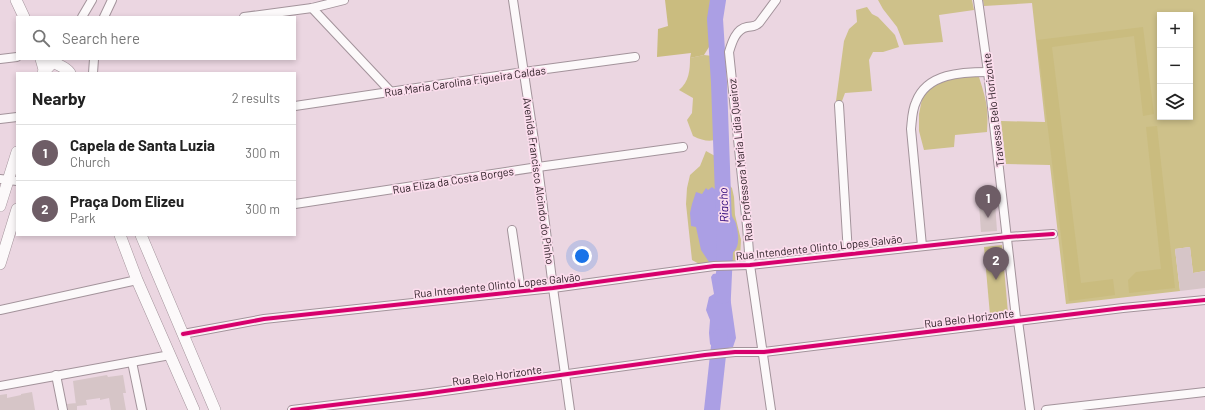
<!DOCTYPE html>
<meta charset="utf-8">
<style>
body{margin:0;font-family:Barlow,sans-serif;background:#f2f2f2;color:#222}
.controls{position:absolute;right:12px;top:12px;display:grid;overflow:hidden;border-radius:0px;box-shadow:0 2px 6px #0003}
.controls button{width:36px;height:36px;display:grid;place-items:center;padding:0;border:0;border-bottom:1px solid #e0e0e0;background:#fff;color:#222;font:20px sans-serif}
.you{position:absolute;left:582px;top:256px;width:14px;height:14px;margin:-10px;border:3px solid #fff;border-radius:50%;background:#1a73e8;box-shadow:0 0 0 6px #1a73e833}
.badge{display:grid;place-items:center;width:26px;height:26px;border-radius:50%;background:#6e5d66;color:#fff;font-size:13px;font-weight:700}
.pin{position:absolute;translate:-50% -33px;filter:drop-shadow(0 1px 2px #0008)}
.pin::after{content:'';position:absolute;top:21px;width:14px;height:12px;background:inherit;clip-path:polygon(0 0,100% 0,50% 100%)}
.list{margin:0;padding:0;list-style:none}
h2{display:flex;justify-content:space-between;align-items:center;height:52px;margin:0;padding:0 16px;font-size:17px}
h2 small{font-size:13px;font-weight:400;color:#767676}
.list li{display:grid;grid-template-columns:26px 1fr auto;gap:12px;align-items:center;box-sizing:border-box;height:56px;padding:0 16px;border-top:1px solid #e0e0e0}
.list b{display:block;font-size:15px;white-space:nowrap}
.list p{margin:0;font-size:13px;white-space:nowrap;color:#767676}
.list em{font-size:13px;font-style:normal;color:#767676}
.icon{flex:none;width:22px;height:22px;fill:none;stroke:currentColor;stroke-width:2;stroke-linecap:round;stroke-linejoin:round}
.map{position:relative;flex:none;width:1205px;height:410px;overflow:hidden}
.search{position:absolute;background:#fff;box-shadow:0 2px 6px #0003;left:16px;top:16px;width:280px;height:44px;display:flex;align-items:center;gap:10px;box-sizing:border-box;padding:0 14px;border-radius:0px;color:#767676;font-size:15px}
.panel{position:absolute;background:#fff;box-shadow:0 2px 6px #0003;left:16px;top:72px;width:280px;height:164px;border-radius:0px}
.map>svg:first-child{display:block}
.green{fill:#cec18a;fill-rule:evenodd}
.forest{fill:#cabc7f}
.water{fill:#ab9fe4}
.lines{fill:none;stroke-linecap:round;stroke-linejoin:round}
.river{stroke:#ab9fe4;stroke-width:16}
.building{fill:#d6c5c7}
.street-casing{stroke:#a3939b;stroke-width:10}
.secondary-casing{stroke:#a3939b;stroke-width:12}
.street{stroke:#fcf9fa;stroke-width:8}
.secondary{stroke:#fcf9fa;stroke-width:11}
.cycleway-casing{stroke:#fcdded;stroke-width:6}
.cycleway{stroke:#d6006c;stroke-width:4}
.labels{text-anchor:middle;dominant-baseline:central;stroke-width:3.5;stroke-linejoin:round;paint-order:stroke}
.street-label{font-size:11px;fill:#2a1c23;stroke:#fcdded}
.water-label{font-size:12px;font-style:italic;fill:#2e067a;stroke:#fcdded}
</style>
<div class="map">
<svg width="1205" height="410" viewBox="0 0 1205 410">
<rect width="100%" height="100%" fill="#ebd6e1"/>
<g class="green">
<polygon points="878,0 972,0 974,10 939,15 943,42 904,45 897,27 883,9"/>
<path d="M983 0H1205V271L1193 273 1190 247 1175 249 1180 291 1066 304 1050 165 1006 164 1001 121 1045 122 1032 3 984 6ZM1160 15H1190V117H1160Z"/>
<polygon points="867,7 872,14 878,17 895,35 899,47 883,52 873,52 869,60 872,91 845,93 842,101 836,101 844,41 849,29 857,22 856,10"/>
<path d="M704 55 722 57 728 137C713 141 707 143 693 136L687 120 692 113 693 98 679 90C689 82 690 70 690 58Z"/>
<path d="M971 76 979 77C986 99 989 109 987 132L955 135 954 147 924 150 919 131V114L922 99 927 90 940 82 950 78Z"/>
<polygon points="706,151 715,156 717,173 732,188 734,197 735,215 741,240 740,258 732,261 701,265 692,260 686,204 687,188 690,175 700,166"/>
<polygon points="1002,245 1008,313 990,315 984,247"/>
</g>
<g class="forest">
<polygon points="665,0 710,0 709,47 704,55 690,58 691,53 657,57 658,29 668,26"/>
<polygon points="1143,27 1154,114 1143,116 1134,36 1052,47 1081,283 1113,279 1115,295 1069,301 1037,40"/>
<polygon points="1157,126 1175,288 1129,293 1128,280 1136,272 1161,269 1146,127"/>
</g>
<g class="water">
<path d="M712 187 721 194 727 208V213H731C732 218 735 220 736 224 737 229 739 236 738 241 738 255 721 260 709 262L701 250 696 227 691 226 690 213 692 204 696 192 702 194 706 188 708 190Z"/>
<polygon points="719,273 726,275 730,282 731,303 736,338 733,347 723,349 714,349 710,344 709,333 710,320 706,310 709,297 714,294 711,277 713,274"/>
</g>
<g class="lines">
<g class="river">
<polyline points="718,0 715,19 719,83 725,252 723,296"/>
<polyline points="712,410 720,337"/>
</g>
</g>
<g class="building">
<polygon points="995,203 997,231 981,232 979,204"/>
<polygon points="1190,247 1193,273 1205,271 1205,288 1180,291 1175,249"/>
<polygon points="107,375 108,377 123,375 126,393 123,393 126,410 111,410 109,398 100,400 100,398 86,400 87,405 77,406 77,410 68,410 67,404 76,403 76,405 73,381"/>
<polygon points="32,392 35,410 0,410 0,395 7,394 7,398 21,395 21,394"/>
</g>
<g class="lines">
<g class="street-casing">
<g id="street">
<polyline points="513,0 538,167 553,288 570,410"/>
<polyline points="978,0 988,72 1016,318 1018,321 1030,410"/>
<polyline points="312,8 391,92"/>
<polyline points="82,17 92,0"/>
<polyline points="104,17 112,0"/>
<polyline points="244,17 312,8 344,0"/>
<polyline points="0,59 17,57"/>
<polyline points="93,73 94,59"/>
<polyline points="839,105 848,254"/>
<polyline points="295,106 524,72 635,57"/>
<polyline points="0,119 17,117"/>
<polyline points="0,179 17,181"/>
<polyline points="295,204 538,167 683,147"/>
<polyline points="512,230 521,291"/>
<path d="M922 246 911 129C912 120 912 110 916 102 927 73 962 72 988 72"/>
<polyline points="0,310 137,280"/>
<polyline points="183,334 264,319 553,288 714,266 750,265 1008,237 1053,234"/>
<polyline points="132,362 142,410"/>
<polyline points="56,375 63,410"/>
<polyline points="0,386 170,355"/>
<polyline points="292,410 423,394 705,355 735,352 764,352 1123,308 1205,300"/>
<path d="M771 410 750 265 747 226 729 52C732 42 736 29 747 27 753 26 755 27 759 23L776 0"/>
<polyline points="1046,410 1205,392"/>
</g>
</g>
<g class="secondary-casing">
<g id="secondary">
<polyline points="16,0 24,17"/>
<polyline points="41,59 45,73"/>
<path d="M51 59C56 66 64 65 70 73"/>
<polyline points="43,73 53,62"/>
<polyline points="0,206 17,152"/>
<polyline points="120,235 137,280 194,410"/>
<polyline points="141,235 215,410"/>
<polyline points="0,264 17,209"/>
</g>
</g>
<use href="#street" class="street"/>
<use href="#secondary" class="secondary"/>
<g class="cycleway-casing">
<g id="cycleway">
<polyline points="183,334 264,319 553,288 714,266 750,265 1008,237 1053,234"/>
<polyline points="292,410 423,394 705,355 735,352 764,352 1123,308 1205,300"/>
</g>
</g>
<use href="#cycleway" class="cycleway"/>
</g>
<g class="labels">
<g class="street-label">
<text transform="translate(465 81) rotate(-8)">Rua Maria Carolina Figueira Caldas</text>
<text transform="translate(993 110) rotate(-97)">Travessa Belo Horizonte</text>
<text transform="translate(740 160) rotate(-96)">Rua Professora Maria Lídia Queiroz</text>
<text transform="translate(453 180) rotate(-9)">Rua Eliza da Costa Borges</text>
<text transform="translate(539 181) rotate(82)">Avenida Francisco Alcindo do Pinho</text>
<text transform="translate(819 247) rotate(-6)">Rua Intendente Olinto Lopes Galvão</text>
<text transform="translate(497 285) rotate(-6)">Rua Intendente Olinto Lopes Galvão</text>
<text transform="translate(969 318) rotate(-7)">Rua Belo Horizonte</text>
<text transform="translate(497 375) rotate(-8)">Rua Belo Horizonte</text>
</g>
<g class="water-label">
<text transform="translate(723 205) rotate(-92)">Riacho</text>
</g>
</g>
</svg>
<div class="controls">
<button>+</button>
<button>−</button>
<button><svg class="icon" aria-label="layers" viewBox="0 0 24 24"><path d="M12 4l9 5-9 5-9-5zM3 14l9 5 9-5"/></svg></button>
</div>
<div class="you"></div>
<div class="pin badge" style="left:988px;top:218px">1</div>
<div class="pin badge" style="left:996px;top:280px">2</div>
<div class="search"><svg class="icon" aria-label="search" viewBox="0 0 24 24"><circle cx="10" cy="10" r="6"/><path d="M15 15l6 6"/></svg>Search here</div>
<section class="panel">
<h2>Nearby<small>2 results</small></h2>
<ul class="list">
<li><span class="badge">1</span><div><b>Capela de Santa Luzia</b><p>Church</p></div><em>300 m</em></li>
<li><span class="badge">2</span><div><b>Praça Dom Elizeu</b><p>Park</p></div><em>300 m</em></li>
</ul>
</section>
</div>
